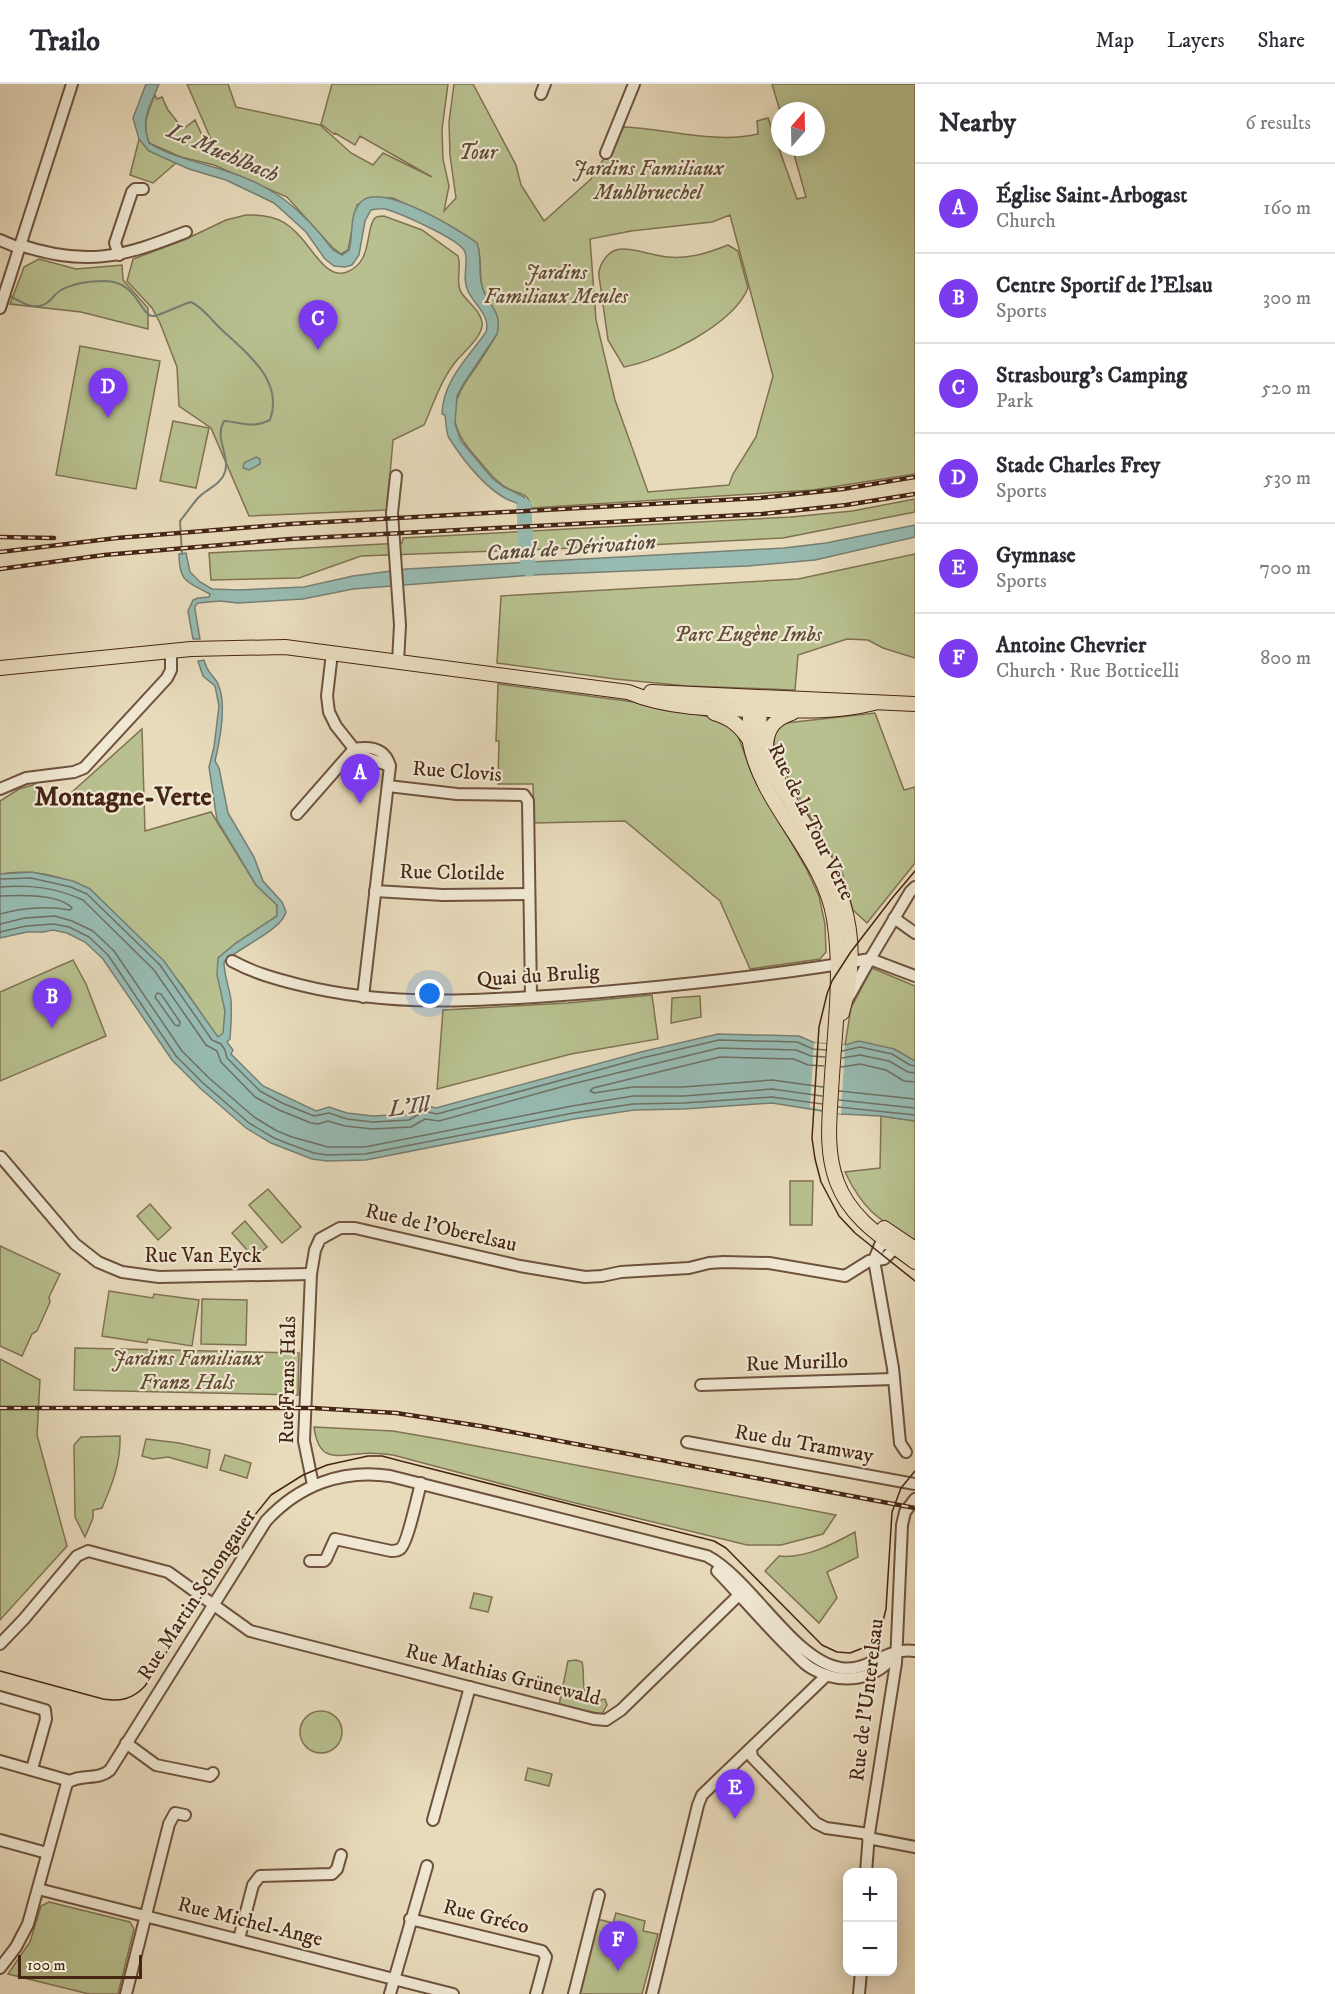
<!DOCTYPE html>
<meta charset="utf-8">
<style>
body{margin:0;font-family:"IM FELL DW Pica",serif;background:#f2f2f3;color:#2b2b33}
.controls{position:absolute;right:18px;bottom:18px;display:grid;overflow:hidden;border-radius:12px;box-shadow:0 3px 15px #0003}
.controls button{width:54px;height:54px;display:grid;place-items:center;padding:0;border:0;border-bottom:2px solid #e1e1e2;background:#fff;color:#2b2b33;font:30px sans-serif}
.compass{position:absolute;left:771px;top:18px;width:54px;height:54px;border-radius:50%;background:#fff;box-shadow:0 3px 15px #0003;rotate:20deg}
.scale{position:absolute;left:18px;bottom:15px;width:124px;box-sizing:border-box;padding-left:6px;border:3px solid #472514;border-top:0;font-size:16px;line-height:21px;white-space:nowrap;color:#472514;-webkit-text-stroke:4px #f0e8d3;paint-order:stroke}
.you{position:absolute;left:430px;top:910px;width:21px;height:21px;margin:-15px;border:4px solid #fff;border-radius:50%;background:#1a73e8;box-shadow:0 0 0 9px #1a73e833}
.badge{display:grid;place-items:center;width:39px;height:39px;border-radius:50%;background:#7c3aed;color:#fff;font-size:20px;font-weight:700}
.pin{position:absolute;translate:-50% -50px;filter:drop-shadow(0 2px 3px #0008)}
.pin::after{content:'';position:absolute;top:32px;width:21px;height:18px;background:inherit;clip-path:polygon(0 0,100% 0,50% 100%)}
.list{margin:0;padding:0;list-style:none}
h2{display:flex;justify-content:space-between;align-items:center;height:78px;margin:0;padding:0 24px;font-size:26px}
h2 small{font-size:20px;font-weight:400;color:#7c7c81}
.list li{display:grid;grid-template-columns:39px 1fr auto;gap:18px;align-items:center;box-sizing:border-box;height:90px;padding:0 24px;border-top:2px solid #e1e1e2}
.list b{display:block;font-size:22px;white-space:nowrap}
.list p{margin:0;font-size:20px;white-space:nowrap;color:#7c7c81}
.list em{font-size:20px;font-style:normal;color:#7c7c81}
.map{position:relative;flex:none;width:915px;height:1910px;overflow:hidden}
header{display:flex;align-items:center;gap:36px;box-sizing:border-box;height:84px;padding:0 30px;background:#fff;border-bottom:2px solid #e1e1e2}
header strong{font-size:28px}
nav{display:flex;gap:33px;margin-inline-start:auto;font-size:21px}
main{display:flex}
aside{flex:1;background:#fff}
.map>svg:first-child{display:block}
.green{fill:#b8c08f;stroke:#807252;stroke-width:1.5;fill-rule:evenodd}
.water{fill:#97bbb2;stroke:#777f73;stroke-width:1.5}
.pier{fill:#e8dbbc}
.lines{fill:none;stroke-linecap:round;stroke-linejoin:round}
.shore{stroke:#6f7063;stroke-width:1.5}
.stream{stroke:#777f73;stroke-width:2}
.river{stroke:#97bbb2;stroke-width:15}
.minor-casing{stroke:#6f523e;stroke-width:14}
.major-casing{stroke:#472514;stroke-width:16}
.minor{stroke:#f0e8d3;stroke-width:10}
.major{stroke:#e8dbbc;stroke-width:14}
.tram{stroke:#472514;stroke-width:1.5}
.rail-casing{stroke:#472514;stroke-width:4.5}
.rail{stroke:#f0e8d3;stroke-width:2;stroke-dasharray:7;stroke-linecap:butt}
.labels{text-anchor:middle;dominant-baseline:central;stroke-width:4.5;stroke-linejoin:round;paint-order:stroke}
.park-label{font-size:21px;font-style:italic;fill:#634c33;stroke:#f0e8d3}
.street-label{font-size:21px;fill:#472514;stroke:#f0e8d3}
.water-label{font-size:22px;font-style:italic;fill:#5b4a3c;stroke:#f0e8d3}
.district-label{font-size:27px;font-weight:bold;fill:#472514;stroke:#f0e8d3}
</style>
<header>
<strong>Trailo</strong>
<nav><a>Map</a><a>Layers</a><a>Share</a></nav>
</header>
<main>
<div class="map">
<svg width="915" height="1910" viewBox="0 0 915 1910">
<rect width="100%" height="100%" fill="#e8dbbc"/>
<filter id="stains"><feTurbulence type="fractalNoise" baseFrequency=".00333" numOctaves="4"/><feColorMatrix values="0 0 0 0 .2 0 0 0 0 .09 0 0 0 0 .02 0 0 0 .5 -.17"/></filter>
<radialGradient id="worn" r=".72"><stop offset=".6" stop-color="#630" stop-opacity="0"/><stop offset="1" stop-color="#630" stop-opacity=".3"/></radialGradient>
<g class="green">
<path d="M187 0H228L236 23 320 41 351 69 373 81 383 69 432 93 360 52 355 61 335 49 334 50 321 40 332 0H448L442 45 443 75 449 102 444 127 456 114 450 71 449 38 454 0H473L516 81 521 101 544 137 591 95 624 43C668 45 715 60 758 50L757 37 768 34 797 115 806 113 792 63H816V27H780L772 0H915V390L813 406 531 424C529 408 520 411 509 405 495 398 485 383 475 372 446 340 449 319 474 286 482 274 490 262 497 250 503 225 486 223 482 202 479 188 482 173 477 159L435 134 393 114H370L357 121 348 166 341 170 332 163 287 113 214 81 181 73 149 59C142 41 147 29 155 11L157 15 162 13 168 26 183 45 195 36 207 62 213 60ZM730 131 773 292 756 353 733 390 729 401 648 408 615 316 596 236 590 155 631 147 712 138Z"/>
<polygon points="139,55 149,67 176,79 153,99 130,91"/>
<path d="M246 131C279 130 292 140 311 166 320 177 331 194 347 188 368 179 366 161 371 142 372 140 373 135 375 134 377 132 382 132 384 132L422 146 458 172C462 183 455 197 461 208 467 218 480 226 482 238 484 251 465 267 457 276 441 295 434 319 424 341L393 356 387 426 249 432 211 344 179 322 177 283 160 239 152 224 127 197 133 175 184 156 226 136Z"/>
<path d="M728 161 738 167 748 204C733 241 661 276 624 283L608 256 599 192C598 183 606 169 616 166 629 162 654 172 668 173 689 175 708 169 728 161Z"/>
<polygon points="39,175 76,185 122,181 123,196 148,224 148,245 81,228 10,220 24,183"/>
<polygon points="80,262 160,277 136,405 56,391"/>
<polygon points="173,337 209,344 196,404 160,397"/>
<polygon points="915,415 915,428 783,454 629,462 361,472 299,494 211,496 209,469 402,459 403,454 791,433 852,427"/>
<polygon points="915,470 915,574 883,564 868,556 847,555 798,571 795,606 687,602 615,595 497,579 501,512 798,495"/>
<polygon points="498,600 634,618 715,634 736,647 753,692 807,786 819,812 825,840 826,868 820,875 750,885 720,817 625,737 534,739 533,700 498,700 499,657 496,657"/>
<polygon points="875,629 904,706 915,703 915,779 867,839 853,826 842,788 779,678 774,658 777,640"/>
<path d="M142 645 145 747 211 728 256 801 277 821V832L236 859 218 874 225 928 224 949 218 954 181 900 90 805C62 792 31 785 0 790V717L19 705 36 700 37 718 62 717Z"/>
<polygon points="73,876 86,900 106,952 0,997 0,908"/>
<polygon points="872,884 915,902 915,977 894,965 845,961 851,924"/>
<polygon points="652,911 658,955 571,970 437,1005 443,926 568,919"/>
<polygon points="700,912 701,933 671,939 672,914"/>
<path d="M881 1032 915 1037V1158C879 1135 864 1128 845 1088L880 1084Z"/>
<polygon points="790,1097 813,1097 812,1141 790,1141"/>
<polygon points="268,1105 301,1143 282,1159 249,1121"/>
<polygon points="150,1120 171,1144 158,1156 137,1132"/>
<polygon points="245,1137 267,1163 254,1174 232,1149"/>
<polygon points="0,1162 60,1190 49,1213 50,1218 37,1247 32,1250 22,1272 0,1262"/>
<polygon points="109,1207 153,1214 154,1210 199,1216 192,1262 148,1255 147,1259 102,1252"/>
<polygon points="202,1215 247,1216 246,1261 201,1260"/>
<polygon points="75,1264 299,1269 298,1311 74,1306"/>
<polygon points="0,1275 40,1296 37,1351 67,1462 0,1536"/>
<path d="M314 1343 393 1347 445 1356 836 1431 823 1450 781 1461H747L551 1413 393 1371C382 1370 370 1368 359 1370 332 1373 318 1375 314 1343Z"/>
<path d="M120 1352C121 1378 112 1401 102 1424L93 1426V1434L85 1453 75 1433 74 1361 81 1353Z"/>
<polygon points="146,1355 179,1359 210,1366 207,1384 168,1373 153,1375 142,1372"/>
<polygon points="225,1371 251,1379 247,1394 220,1386"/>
<path d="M855 1448 858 1473 827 1488 837 1514 819 1539 765 1487 779 1472C805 1475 833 1460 855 1448Z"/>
<polygon points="474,1509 492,1513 488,1528 470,1524"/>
<path d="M576 1576 582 1578C586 1592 578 1607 594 1617L605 1615 607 1621 602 1630 559 1621 568 1577Z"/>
<circle cx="321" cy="1648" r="21"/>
<polygon points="528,1684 552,1690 549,1702 525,1696"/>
<polygon points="49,1818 130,1838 134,1845 118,1910 89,1910 8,1890 30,1858 41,1822"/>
<polygon points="616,1829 645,1837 643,1847 658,1850 642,1910 578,1910 597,1835 613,1839"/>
</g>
<g class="water">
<path d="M146 0H159C150 22 140 36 149 59 172 73 198 78 223 86 273 101 302 125 333 166L342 171 349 166C354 151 348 129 362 117 383 99 458 145 477 159 482 172 478 188 482 202 487 222 503 226 497 250L464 299 457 312 455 340 461 357 493 395 504 403 524 413 528 423H518L517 419C490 412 463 376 449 354 446 349 446 338 445 331L442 330C443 296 468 274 486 248 491 231 474 221 468 207 461 195 470 175 464 166 456 154 400 129 385 125 380 124 376 125 371 126L365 137 359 171 352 181 345 183 334 182 325 175 306 148 274 119 226 96 189 85 149 67 139 55 133 34Z"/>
<polygon points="256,373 260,375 260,380 249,386 243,384 244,379"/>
<path d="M915 441V453L815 476 748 482 532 491 353 505 303 515 238 519 220 517 198 519 195 522V526L200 555H193L188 527 193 516 198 514 209 513 210 510C188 498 179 499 179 470L186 469 190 488 200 498 212 505 238 506 304 503 353 492 406 485 784 464 826 459Z"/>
<path d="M204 576C208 592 214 590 218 600 227 620 220 656 215 677L219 684 228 729 254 773 263 797 282 818 286 828C281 847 239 863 224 878 224 892 229 902 231 916 232 929 231 941 230 955L227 958 233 966 231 970 263 1002 316 1027 329 1023 347 1029 373 1032 408 1030 423 1021 436 1024 641 968 718 950 799 952 815 959 845 961 859 957 894 965 915 977V1037L881 1032 841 1030 772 1019 684 1025 634 1026 574 1035 366 1076 327 1077 312 1075 271 1059 246 1044 200 1004 172 976 103 875 85 858 67 849 53 846 43 848H27L0 854V790L32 788 73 797 90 805 164 877 218 953 223 949 225 927 217 891 218 874 236 859 277 832V821L256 801 217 736 209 683 214 663 219 622 215 602 203 592 198 577Z"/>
</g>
<polygon class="pier" points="814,959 845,961 841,1030 810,1023"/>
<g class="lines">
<g class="shore">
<polyline points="0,795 31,794 71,803 87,810 160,881 212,956 221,960 225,966 227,974 260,1007 282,1019 314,1032 329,1029 347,1035 373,1038 409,1036 424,1027 437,1030 642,974 719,956 797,958 813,965 826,966"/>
<path d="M0 803C31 801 54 803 83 816L154 886 206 961 217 967 221 978 255 1013 279 1026 311 1039 318 1040 328 1037 345 1042 373 1045 411 1043 425 1035 439 1037 568 1001 719 964 796 966 811 972 825 973"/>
<path d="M0 812C18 811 60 810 72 824L70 826C47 822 22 824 0 830"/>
<polyline points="0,840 25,834 55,832 72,837 93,847 114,867 182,967 209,994 254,1033 277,1047 292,1053 328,1063 365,1063 572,1022 633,1012 684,1012 772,1005 822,1012"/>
<polyline points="0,848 26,842 54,840 69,843 89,853 108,871 176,972 203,999 249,1039 274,1054 289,1060 314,1069 327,1071 365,1070 573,1029 633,1020 684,1019 772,1013 822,1020"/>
<polygon points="157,909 161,910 180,938 179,942 175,941 155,913"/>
<polyline points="842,967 860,963 892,970 910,981 915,982"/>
<polyline points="842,974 860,971 889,977 908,988 915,989"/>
<polyline points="841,983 860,980 886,986 904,997 915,998"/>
<polyline points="823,1003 772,996 683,1003 633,1003 594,1009 590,1007 593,1004 720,973 794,975 808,981 824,982"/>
<polyline points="839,1007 915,1015"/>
<polyline points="839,1016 915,1024"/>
<polyline points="838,1023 915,1031"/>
</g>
<path class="stream" d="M8 211C18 216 31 226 43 221 50 219 54 210 61 206 74 199 91 197 106 197 137 198 139 229 152 232 158 233 182 220 191 218 205 225 211 236 222 246 248 270 284 297 270 336 252 345 242 338 224 337 214 355 230 370 225 388 221 401 206 405 198 414 191 422 186 430 180 437L182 470"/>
<polyline class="river" points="524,422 526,468 529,485"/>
<g class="minor-casing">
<g id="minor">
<polyline points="541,10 545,0"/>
<polyline points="606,69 634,0"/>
<polyline points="0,156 19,164"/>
<path d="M20 161C86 183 123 173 186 148"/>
<polyline points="119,171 115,159 132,108 135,105 143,105"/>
<polyline points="0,224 72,0"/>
<polyline points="396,392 392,429 400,541 398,578"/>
<polyline points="332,569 327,612 329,628 336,642 359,671 390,682"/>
<path d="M354 665C371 662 385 664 390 682L363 913"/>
<polyline points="388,702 457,710 524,711 528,717 531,913"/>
<polyline points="0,705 26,694 74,688 84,684 167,594 171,586 171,568"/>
<polyline points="297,730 354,665"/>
<polyline points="375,807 443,811 529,810"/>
<polyline points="894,834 915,849"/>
<path d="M232 877C254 889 276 895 300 901 396 925 493 916 590 909 684 901 777 891 870 875L910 808 915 803"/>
<polyline points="847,916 870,875 915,892"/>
<polyline points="1,1073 75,1160 98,1178 122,1188 159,1193 311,1190"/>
<polyline points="890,1159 880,1161 874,1176 893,1284 900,1359 906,1368"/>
<polyline points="701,1301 894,1295"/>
<polyline points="687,1358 915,1400"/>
<polyline points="313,1401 304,1357 311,1190 315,1166 320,1155 340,1144 355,1144 520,1182 585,1193 602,1192 621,1188 689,1184 709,1179 724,1178 769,1179 845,1192 869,1177 884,1175 900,1159"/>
<path d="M310 1477H324L326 1475 335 1455 391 1467C394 1467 397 1467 400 1465 407 1461 418 1410 421 1399"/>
<path d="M717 1487C741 1512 763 1538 787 1562 795 1569 802 1579 811 1584 841 1602 878 1597 897 1567"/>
<polyline points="0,1560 24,1535 77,1472 88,1467 168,1488 250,1547 594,1635 606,1636 621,1626 745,1505"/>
<polyline points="0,1613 45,1626 46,1635 32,1685"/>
<polyline points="126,1659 156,1681 210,1692 213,1689"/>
<polyline points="751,1666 752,1673 816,1739 826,1744 869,1750"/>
<polyline points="0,1677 70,1697"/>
<polyline points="433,1736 470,1603"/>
<polyline points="868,1754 915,1763"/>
<polyline points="0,1756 47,1769"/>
<polyline points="866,1788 869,1750 896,1579 902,1441 905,1428 915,1415"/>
<polyline points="38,1805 453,1910"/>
<polyline points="410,1835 542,1867 546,1873 536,1910"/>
<polyline points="239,1855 253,1801 260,1792 332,1790 337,1785 341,1771"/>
<path d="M0 1884 16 1863 28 1840 67 1699C80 1689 98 1697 110 1686L266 1437C299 1401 342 1385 390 1392L707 1472C751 1495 793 1576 840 1584 868 1589 884 1563 915 1567"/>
<polyline points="126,1910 169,1740 175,1729 185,1731"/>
<polyline points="390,1910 427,1782"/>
<polyline points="574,1910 599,1811"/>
<polyline points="652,1910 698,1721 702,1711 827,1591"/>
<polyline points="859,1910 861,1888"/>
</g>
</g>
<g class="major-casing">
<g id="major">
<path d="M0 584 191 565 285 563 628 608C671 626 722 625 769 626 805 627 838 628 874 619"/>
<polyline points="651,608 915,620"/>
<path d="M751 613C751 628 748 645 750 659 762 722 824 771 834 835 843 892 834 951 831 1008 829 1039 826 1069 837 1098 851 1136 885 1155 915 1178"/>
<path d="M760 623C756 663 772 687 792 720 836 790 867 843 842 929"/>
<path d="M714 629C731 634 739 641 749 655"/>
<path d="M766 662C767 643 775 635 792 629"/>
<polyline points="884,1144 915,1165"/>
</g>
</g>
<use href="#minor" class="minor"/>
<use href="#major" class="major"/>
<g class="tram">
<polyline points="915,787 893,813 850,869 832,897 827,910 819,943 812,1054 815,1075 821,1098 839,1132 855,1149 915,1197"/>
<path d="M0 1587 103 1615C120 1618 133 1615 145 1602L246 1442 271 1411 303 1391 327 1381 368 1372H382L397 1376 714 1457 726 1464 822 1561 837 1568 850 1569 868 1562 880 1549 886 1525 892 1428 901 1404 915 1387"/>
</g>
<g class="rail-casing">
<g id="rail">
<polyline points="0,453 54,454"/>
<polyline points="0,468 117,454 290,440 760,414 843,405 915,393"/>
<polyline points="0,485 104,471 290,455 762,430 846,421 915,410"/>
<polyline points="0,1324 313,1324 396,1329 480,1342 915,1424"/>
</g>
</g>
<use href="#rail" class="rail"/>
</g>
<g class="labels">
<g class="park-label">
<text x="478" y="69">Tour</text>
<text x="648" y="85">Jardins Familiaux<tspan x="648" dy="24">Muhlbruechel</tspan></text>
<text x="556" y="189">Jardins<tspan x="556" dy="24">Familiaux Meules</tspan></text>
<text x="748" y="551">Parc Eugène Imbs</text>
<text x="187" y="1275">Jardins Familiaux<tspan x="187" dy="24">Franz Hals</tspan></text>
</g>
<g class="street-label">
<text transform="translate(457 688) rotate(4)">Rue Clovis</text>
<text transform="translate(811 738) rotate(64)">Rue de la Tour Verte</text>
<text transform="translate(452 789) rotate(1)">Rue Clotilde</text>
<text transform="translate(538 892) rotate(-4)">Quai du Brulig</text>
<text transform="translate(441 1144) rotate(13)">Rue de l'Oberelsau</text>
<text x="203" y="1172">Rue Van Eyck</text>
<text transform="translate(797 1279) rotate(-2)">Rue Murillo</text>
<text transform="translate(288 1296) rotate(-89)">Rue Frans Hals</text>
<text transform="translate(804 1360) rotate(10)">Rue du Tramway</text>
<text transform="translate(197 1511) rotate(-57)">Rue Martin Schongauer</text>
<text transform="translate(503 1591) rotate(14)">Rue Mathias Grünewald</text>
<text transform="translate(867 1616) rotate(-83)">Rue de l'Unterelsau</text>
<text transform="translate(486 1833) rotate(14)">Rue Gréco</text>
<text transform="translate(250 1838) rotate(14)">Rue Michel-Ange</text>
</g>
<g class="water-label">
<text transform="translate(223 69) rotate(23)">Le Muehlbach</text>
<text transform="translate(571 464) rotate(-4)">Canal de Dérivation</text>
<text transform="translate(409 1023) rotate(-8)">L'Ill</text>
</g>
<g class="district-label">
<text x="123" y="713">Montagne-Verte</text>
</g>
</g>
<rect width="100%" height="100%" filter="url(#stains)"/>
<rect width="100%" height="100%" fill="url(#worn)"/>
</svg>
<div class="controls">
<button>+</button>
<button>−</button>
</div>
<svg class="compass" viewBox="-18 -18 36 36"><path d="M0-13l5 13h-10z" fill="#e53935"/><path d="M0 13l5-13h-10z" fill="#7c7c81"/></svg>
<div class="scale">100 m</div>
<div class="you"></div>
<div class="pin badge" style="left:360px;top:720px">A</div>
<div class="pin badge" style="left:52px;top:944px">B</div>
<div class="pin badge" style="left:318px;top:266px">C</div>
<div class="pin badge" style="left:108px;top:334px">D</div>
<div class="pin badge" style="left:735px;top:1735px">E</div>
<div class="pin badge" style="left:618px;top:1887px">F</div>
</div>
<aside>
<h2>Nearby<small>6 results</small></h2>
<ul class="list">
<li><span class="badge">A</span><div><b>Église Saint-Arbogast</b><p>Church</p></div><em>160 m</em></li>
<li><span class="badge">B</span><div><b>Centre Sportif de l'Elsau</b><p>Sports</p></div><em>300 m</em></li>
<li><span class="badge">C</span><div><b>Strasbourg's Camping</b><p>Park</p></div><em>520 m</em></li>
<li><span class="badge">D</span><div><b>Stade Charles Frey</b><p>Sports</p></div><em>530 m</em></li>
<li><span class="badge">E</span><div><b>Gymnase</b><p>Sports</p></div><em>700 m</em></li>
<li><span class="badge">F</span><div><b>Antoine Chevrier</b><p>Church · Rue Botticelli</p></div><em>800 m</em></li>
</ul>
</aside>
</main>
